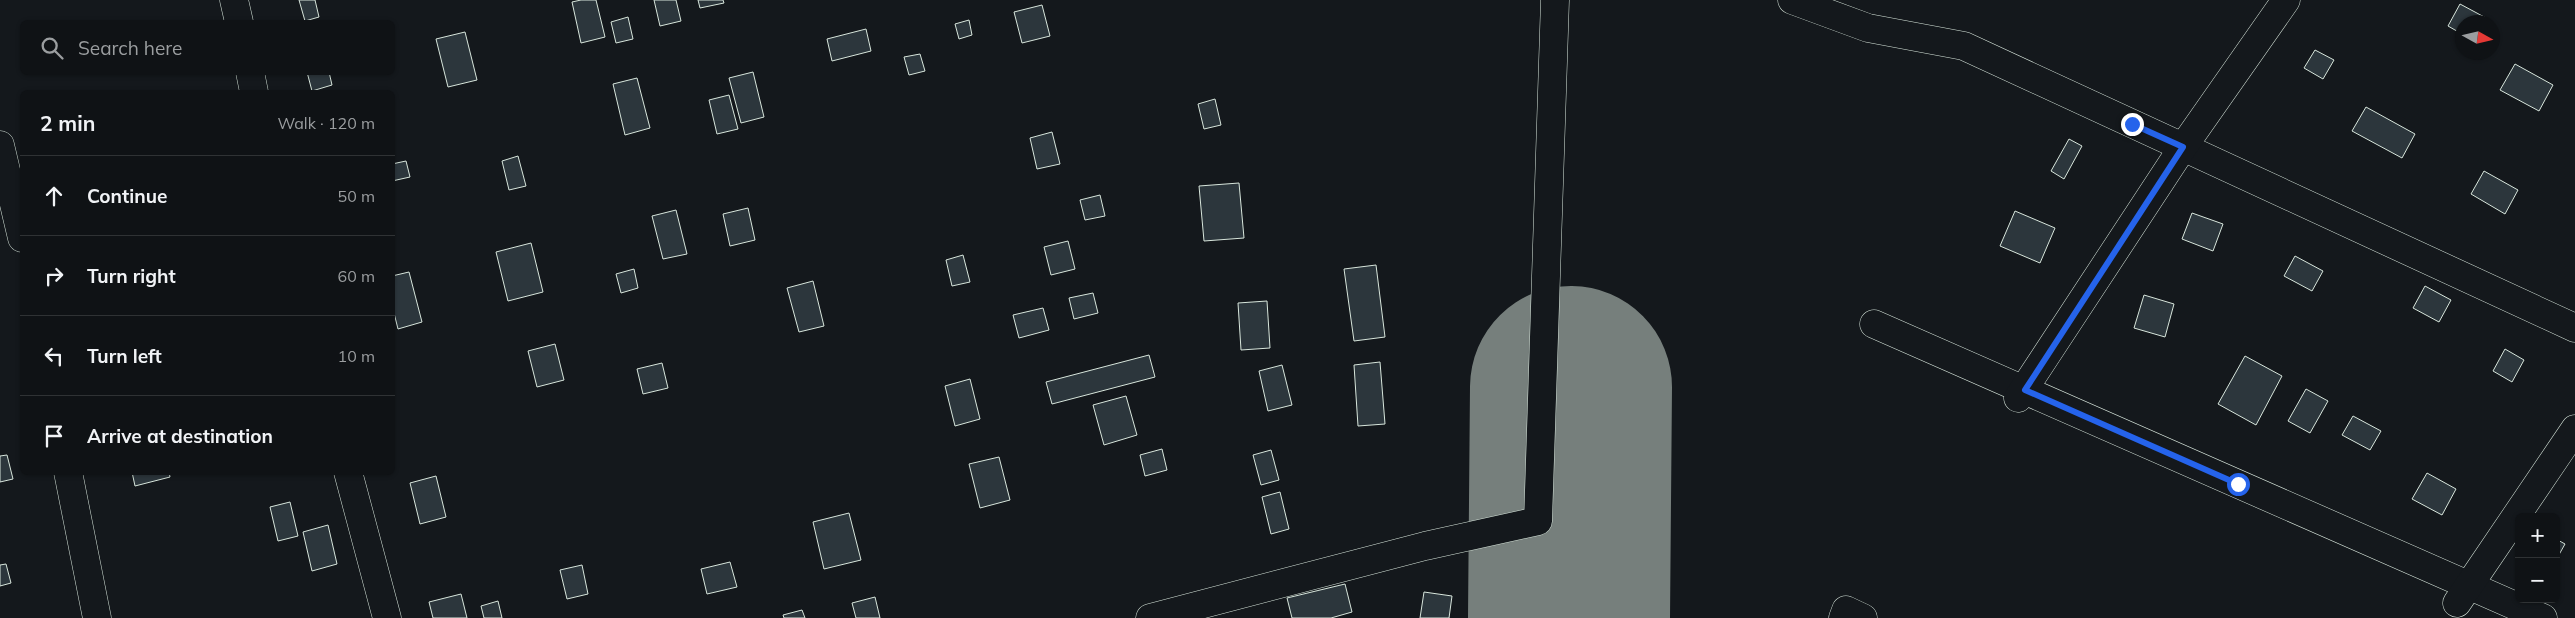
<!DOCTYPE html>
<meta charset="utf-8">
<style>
body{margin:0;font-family:Mulish,sans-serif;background:#181b1e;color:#f1f3f6}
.controls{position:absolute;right:15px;bottom:15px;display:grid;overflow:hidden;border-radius:8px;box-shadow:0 1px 4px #0004}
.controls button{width:45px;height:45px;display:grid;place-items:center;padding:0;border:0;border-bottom:1px solid #2f3234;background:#0f1215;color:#f1f3f6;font:25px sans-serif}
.compass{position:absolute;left:2455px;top:15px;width:45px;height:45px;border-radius:50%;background:#0f1215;box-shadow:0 1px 4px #0004;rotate:98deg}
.stop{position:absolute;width:15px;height:15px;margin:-11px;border:4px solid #2563eb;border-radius:50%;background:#fff}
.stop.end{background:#2563eb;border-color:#fff;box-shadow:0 1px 5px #0008}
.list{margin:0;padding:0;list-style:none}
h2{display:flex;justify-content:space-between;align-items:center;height:65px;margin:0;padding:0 20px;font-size:21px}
h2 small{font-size:16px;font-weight:400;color:#9b9ea0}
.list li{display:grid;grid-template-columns:32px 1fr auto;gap:15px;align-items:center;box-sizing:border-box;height:80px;padding:0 20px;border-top:1px solid #2f3234}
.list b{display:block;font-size:19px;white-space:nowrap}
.list em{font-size:16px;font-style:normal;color:#9b9ea0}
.icon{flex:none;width:28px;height:28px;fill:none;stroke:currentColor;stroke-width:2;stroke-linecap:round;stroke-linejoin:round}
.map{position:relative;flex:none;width:2575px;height:618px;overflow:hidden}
.search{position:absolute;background:#0f1215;box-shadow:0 1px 4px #0004;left:20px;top:20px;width:375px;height:55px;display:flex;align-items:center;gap:12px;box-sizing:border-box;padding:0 18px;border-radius:8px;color:#9b9ea0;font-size:19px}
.panel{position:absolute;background:#0f1215;box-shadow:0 1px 4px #0004;left:20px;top:90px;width:375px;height:385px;border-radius:8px}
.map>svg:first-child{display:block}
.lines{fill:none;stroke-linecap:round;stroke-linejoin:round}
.runway{stroke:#767f7c;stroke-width:202}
.building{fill:#2c363c;stroke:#d8e6dc}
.minor-casing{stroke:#d8e6dc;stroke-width:29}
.minor{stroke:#14181c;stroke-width:28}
.route{stroke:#2563eb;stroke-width:6}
</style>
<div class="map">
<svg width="2575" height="618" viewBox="0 0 2575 618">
<rect width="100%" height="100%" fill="#14181c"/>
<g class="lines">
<polyline class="runway" points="1569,618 1571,387"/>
</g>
<g class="building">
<polygon points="299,0 315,0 319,17 305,21"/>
<polygon points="581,0 596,0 605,37 581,43 572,2"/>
<polygon points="654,0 676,0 681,21 660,26"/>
<polygon points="698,0 723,0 724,3 700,8"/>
<polygon points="2460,4 2488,19 2486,22 2462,22 2462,34 2448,26"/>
<polygon points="1042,5 1050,36 1022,43 1014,12"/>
<polygon points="628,17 633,39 616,43 611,22"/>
<polygon points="969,20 972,35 959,39 955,24"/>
<polygon points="866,29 871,51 832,61 827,39"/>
<polygon points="465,32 477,80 448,87 436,39"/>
<polygon points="2315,50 2334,60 2323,79 2304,68"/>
<polygon points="920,54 925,71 909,75 904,57"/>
<polygon points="2515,64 2553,85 2539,111 2500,90"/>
<polygon points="307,72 329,72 332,85 312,91"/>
<polygon points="753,72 764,117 741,123 729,78"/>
<polygon points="637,78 650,128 625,135 613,84"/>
<polygon points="729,95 738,129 717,134 709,100"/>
<polygon points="1215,99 1221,125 1204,129 1198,104"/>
<polygon points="2366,107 2415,134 2402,158 2352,131"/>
<polygon points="1052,132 1060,164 1037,169 1030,138"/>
<polygon points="2069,139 2082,146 2064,179 2051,171"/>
<polygon points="518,156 526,186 509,190 502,161"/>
<polygon points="406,161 410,177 392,181 392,164"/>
<polygon points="2484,171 2518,190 2505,214 2471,194"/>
<polygon points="1239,183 1244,238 1204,241 1199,186"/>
<polygon points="1100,195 1105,216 1085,220 1080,200"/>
<polygon points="748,208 755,240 730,246 723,214"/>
<polygon points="676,210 687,254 663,259 652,216"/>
<polygon points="2015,211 2055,228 2040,263 2000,246"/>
<polygon points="2192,213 2223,224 2213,251 2182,239"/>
<polygon points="1068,241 1075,269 1051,275 1044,247"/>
<polygon points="531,243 543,292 508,301 496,252"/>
<polygon points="963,255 970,282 952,286 946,260"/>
<polygon points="2295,256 2323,271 2312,291 2284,276"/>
<polygon points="1376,265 1385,337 1354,341 1344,269"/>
<polygon points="634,269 638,288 621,293 616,274"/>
<polygon points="409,272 422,322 398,329 392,305 392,276"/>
<polygon points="813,281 824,326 799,332 787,288"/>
<polygon points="2425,286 2451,300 2439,322 2413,308"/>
<polygon points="1093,293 1098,313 1074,319 1069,298"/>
<polygon points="2144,295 2174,304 2165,337 2134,328"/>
<polygon points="1267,301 1270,348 1241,350 1238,303"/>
<polygon points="1043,308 1049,330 1019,338 1013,315"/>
<polygon points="555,344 564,380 537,387 528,351"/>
<polygon points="2505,349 2524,360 2512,382 2493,371"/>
<polygon points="1149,355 1155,377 1052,404 1046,382"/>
<polygon points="2245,356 2282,376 2256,425 2218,404"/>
<polygon points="1380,362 1385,424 1358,426 1354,365"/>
<polygon points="662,363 668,388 643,394 637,369"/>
<polygon points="1282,365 1292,405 1268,411 1259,371"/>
<polygon points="970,379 980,419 955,426 945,386"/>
<polygon points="2306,389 2328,401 2310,433 2288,421"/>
<polygon points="1126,396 1137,435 1104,445 1093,405"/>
<polygon points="2353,416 2381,431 2370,450 2342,435"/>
<polygon points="1162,449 1167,470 1145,476 1140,455"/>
<polygon points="1271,450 1279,480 1261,485 1253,455"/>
<polygon points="7,455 13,479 0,482 0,456"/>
<polygon points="999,457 1010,500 980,508 969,464"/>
<polygon points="132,472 169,472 170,477 135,486"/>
<polygon points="2427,473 2456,489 2442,515 2412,499"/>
<polygon points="436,476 446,517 420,524 410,483"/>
<polygon points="1280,492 1289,529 1271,534 1262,497"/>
<polygon points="290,502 298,536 278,541 270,507"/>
<polygon points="849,513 861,560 824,569 813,522"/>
<polygon points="328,525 337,564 312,571 303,532"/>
<polygon points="2556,539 2565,544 2556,560"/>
<polygon points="730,562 737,587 707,594 701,569"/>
<polygon points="6,564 11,583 0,586 0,565"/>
<polygon points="582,565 588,594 567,599 560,570"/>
<polygon points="1345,584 1352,612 1331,618 1292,618 1287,598"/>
<polygon points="1424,592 1452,596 1449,618 1420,618"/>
<polygon points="461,594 467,618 433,618 429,602"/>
<polygon points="875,597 880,618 856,618 852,603"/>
<polygon points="498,601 502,618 484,618 481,606"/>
<polygon points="802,610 805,618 784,618 783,615"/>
</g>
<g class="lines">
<g class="minor-casing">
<g id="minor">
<polyline points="234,0 239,22"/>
<polyline points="1792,0 1868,28 1964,46 2575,328"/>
<polyline points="250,72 254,92"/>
<polyline points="0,145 22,238"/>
<polyline points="1874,324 2543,618"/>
<polyline points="2018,398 2183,147 2286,0"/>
<polyline points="68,472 97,618"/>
<polyline points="348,472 387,618"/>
<polyline points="2457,603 2575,429"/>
<polyline points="1150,618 1425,546 1538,521 1555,0"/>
<polyline points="1843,618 1846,610 1863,618"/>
</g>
</g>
<use href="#minor" class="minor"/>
</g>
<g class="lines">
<polyline class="route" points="2132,124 2183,147 2025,390 2238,484"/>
</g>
</svg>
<div class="controls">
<button>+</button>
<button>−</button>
</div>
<svg class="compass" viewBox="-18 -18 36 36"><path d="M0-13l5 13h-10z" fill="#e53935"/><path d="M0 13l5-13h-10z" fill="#9b9ea0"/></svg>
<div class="stop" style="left:2238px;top:484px"></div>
<div class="stop end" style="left:2132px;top:124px"></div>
<div class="search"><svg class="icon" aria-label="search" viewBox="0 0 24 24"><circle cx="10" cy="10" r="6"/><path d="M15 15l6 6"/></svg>Search here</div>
<section class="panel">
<h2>2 min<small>Walk · 120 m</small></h2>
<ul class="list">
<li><svg class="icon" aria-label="ahead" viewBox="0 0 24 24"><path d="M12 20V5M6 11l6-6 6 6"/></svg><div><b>Continue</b></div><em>50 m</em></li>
<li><svg class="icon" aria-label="right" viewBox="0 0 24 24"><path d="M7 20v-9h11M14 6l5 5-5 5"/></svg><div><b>Turn right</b></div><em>60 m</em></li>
<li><svg class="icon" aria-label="left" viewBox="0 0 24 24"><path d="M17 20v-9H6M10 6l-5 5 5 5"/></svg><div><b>Turn left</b></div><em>10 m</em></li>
<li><svg class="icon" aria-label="arrive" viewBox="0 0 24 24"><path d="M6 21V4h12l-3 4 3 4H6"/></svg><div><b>Arrive at destination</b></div></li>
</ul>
</section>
</div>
